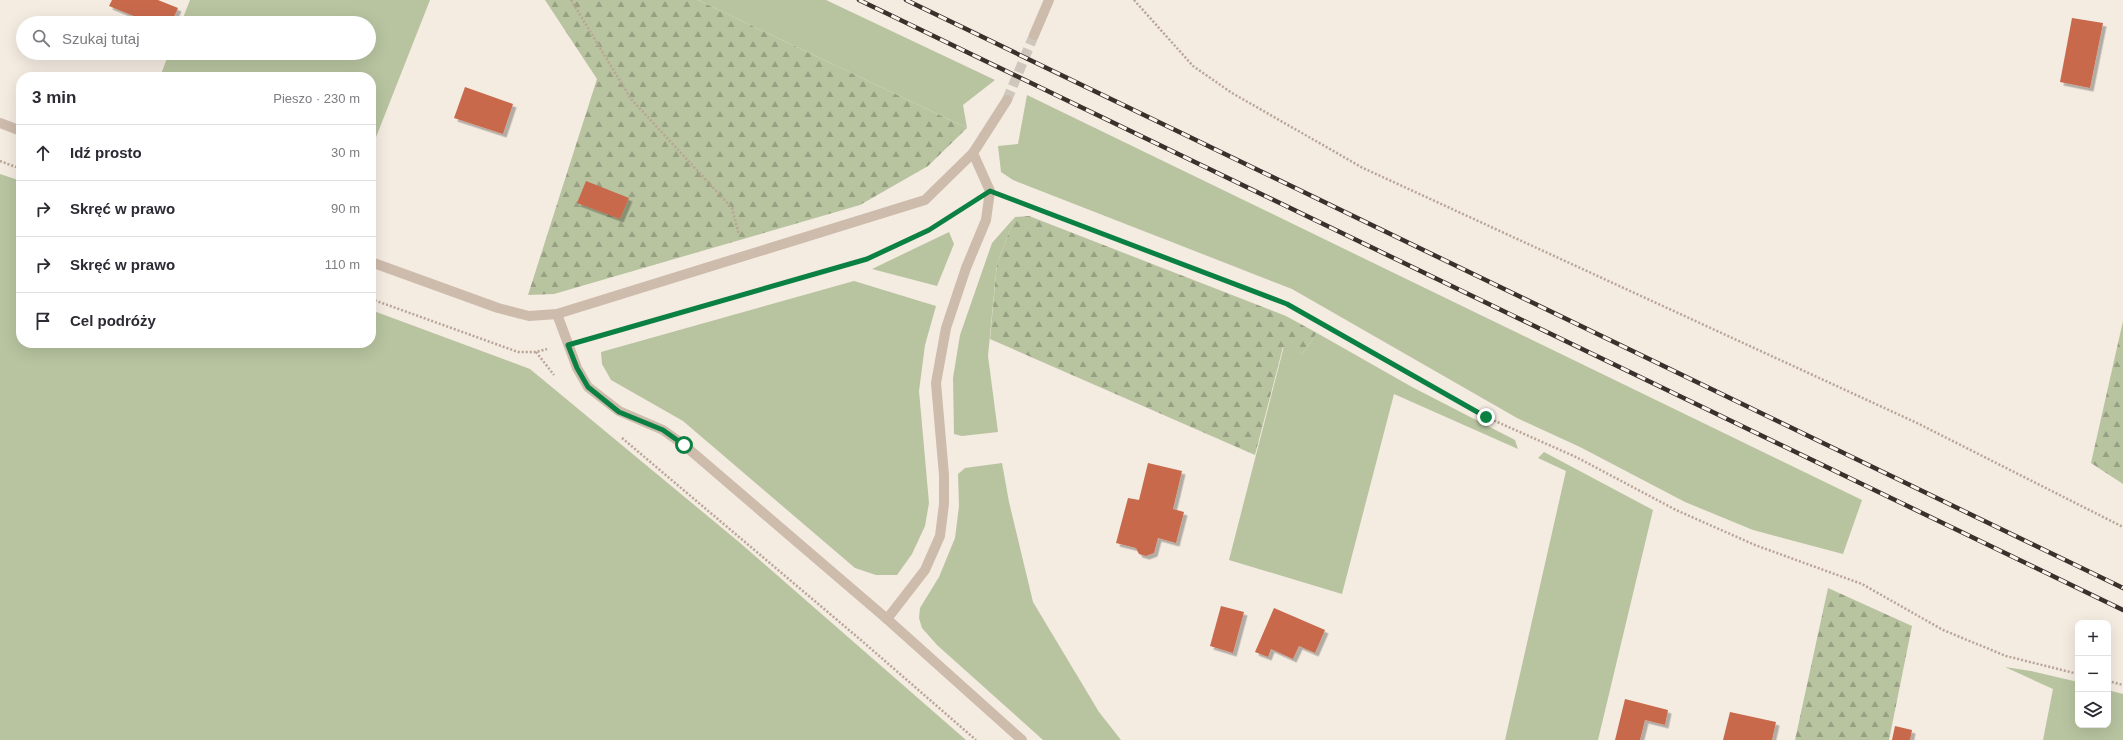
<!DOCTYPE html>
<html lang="pl">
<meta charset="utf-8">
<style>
body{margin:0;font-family:Helvetica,sans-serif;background:#f7f7f7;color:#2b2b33}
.controls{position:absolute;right:12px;bottom:12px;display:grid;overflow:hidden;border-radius:8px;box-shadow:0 4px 16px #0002}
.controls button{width:36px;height:36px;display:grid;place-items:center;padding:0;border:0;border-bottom:1px solid #e1e1e2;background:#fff;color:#2b2b33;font:20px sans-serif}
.stop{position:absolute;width:12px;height:12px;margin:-9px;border:3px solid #0b8043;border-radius:50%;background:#fff}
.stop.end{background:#0b8043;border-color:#fff;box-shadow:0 1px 4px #0008}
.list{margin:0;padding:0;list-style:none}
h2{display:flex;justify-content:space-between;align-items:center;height:52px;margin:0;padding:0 16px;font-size:17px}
h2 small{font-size:13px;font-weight:400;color:#7c7c81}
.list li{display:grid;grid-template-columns:26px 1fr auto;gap:12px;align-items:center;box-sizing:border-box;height:56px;padding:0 16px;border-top:1px solid #e1e1e2}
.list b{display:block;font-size:15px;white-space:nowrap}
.list em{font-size:13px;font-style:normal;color:#7c7c81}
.icon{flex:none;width:22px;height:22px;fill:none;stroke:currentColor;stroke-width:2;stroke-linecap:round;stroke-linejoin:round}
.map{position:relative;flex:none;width:2123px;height:740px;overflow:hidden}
.search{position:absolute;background:#fff;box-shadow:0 4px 16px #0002;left:16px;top:16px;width:360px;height:44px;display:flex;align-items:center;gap:10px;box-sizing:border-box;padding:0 14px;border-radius:22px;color:#7c7c81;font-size:15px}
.panel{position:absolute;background:#fff;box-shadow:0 4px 16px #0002;left:16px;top:72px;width:360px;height:276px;border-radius:16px}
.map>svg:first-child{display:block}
.green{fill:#b8c4a0}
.forest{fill:url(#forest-firs)}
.building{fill:#c8694b;filter:url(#shadow)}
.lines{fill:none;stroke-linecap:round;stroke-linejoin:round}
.minor-tunnel{stroke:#cfc6bd;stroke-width:10;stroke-dasharray:10 5;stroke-linecap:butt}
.path{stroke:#b9a596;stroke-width:2.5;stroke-dasharray:2 2;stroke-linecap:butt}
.minor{stroke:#cdbbac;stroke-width:10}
.rail-casing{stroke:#3b302b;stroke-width:4.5}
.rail{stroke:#fbf5ee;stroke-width:3;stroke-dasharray:9;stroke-linecap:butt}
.route{stroke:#0b8043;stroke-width:5}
</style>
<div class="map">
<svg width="2123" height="740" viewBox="0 0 2123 740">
<defs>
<pattern id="forest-firs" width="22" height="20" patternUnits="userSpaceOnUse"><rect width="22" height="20" fill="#b8c4a0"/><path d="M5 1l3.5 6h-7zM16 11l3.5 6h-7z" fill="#97a083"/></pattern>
<filter id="shadow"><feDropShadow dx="3.5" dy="3.5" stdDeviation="0" flood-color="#0004"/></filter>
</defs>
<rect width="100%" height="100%" fill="#f4ebe1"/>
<g class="green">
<polygon points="190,0 430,0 371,150 371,77 160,77 169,53 369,53 369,23 181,23"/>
<polygon points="698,0 826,0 995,80 963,105 967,128"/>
<polygon points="1027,95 1862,500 1843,554 1753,530 1685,502 1580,447 1517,418 1292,289 1013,180 1001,172 998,146 1018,144"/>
<polygon points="0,174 21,181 21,343 371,343 371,310 530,369 739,542 966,740 0,740"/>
<polygon points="1015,217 997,263 988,356 998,432 962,436 954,434 953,378 960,335 992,243"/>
<polygon points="949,232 954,244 937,286 872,269"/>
<polygon points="854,281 936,306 925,345 919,391 929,503 925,526 912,554 897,575 876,575 855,568 683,421 611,380 602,364 601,352"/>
<polygon points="1317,333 1412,387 1515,440 1518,449 1394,394 1342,594 1229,560 1284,346 1302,354"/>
<polygon points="1544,452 1653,510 1598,740 1505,740 1566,471 1538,458"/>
<polygon points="1002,463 1009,502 1033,602 1099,712 1121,740 1043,740 937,645 922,628 919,618 920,608 939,577 955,538 959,506 958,474 965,468"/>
<polygon points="2005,667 2031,671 2078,682 2078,725 2108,725 2108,690 2123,694 2123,740 2043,740 2053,689"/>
</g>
<g class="forest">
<polygon points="545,0 698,0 967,128 928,166 860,205 554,294 528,295 597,79"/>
<polygon points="1029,216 1286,316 1317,333 1302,354 1283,347 1255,455 990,339 997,263 1015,217"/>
<polygon points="2123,321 2123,484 2091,463"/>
<polygon points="1828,588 1912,626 1889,740 1795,740"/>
</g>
<g class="building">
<polygon points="112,0 158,0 178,8 171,23 151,23 109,6"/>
<polygon points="2072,18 2103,23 2090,88 2060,82"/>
<polygon points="465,87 513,104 503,134 454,118"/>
<polygon points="586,181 629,198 620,219 577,203"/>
<polygon points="1148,463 1182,471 1173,509 1184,512 1176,543 1158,538 1154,553 1146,556 1139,554 1136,548 1116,543 1128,498 1139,500"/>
<polygon points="1221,606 1244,612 1233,653 1210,646"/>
<polygon points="1274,608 1325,630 1315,653 1299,646 1293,659 1271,649 1268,657 1255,652"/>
<polygon points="1625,699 1668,710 1665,725 1645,720 1640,740 1615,740"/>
<polygon points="1730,712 1776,722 1772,740 1723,740"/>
<polygon points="1895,726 1912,730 1910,740 1892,740"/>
</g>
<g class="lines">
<polyline class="minor-tunnel" points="1007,100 1034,35"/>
<g class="path">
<polyline points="571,0 631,99 732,208 739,235"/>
<polyline points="1134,0 1193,66 1232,93 1363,168 1917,423 2123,527"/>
<polyline points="0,161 21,169"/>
<polyline points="1012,199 1287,304 1486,417 1576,457 1676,510 1755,545 1862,584 1943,630 2006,656 2078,674"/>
<polyline points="371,299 518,352 536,352 547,349"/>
<polyline points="591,338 867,259 929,230 965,207"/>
<polyline points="536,352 554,375"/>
<polyline points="622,438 862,641 976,740"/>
<polyline points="2108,681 2123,685"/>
</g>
<g class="minor">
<polyline points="1034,35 1049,0"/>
<polyline points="0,123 21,131"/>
<polyline points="371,262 498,308 529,316 557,314 925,200 973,153"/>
<polyline points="557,314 577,368 588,387 619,411 663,430 684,445 887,619 1022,740"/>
<polyline points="887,619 925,570 940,536 944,504 944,475 936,383 946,328 966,268 986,220 990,191 973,153 1007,100"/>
</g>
<g class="rail-casing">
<g id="rail">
<polyline points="859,0 2123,610"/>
<polyline points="906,0 2123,588"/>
</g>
</g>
<use href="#rail" class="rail"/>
</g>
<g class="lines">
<polyline class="route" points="684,445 663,430 619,412 588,387 577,368 568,345 867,259 929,230 990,191 1287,304 1486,417"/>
</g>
</svg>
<div class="controls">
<button>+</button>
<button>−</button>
<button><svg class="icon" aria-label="layers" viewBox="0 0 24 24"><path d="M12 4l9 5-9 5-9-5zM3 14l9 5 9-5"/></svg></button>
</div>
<div class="stop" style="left:684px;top:445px"></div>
<div class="stop end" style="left:1486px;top:417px"></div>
<div class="search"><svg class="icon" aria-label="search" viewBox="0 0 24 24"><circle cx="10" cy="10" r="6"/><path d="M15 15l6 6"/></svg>Szukaj tutaj</div>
<section class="panel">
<h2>3 min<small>Pieszo · 230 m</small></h2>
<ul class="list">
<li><svg class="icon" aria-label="ahead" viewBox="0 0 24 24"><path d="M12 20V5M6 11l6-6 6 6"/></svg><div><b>Idź prosto</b></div><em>30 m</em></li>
<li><svg class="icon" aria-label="right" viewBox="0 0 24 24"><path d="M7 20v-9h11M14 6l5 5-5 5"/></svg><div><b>Skręć w prawo</b></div><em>90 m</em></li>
<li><svg class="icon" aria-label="right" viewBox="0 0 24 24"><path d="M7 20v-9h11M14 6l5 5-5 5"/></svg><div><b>Skręć w prawo</b></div><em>110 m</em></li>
<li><svg class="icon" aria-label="arrive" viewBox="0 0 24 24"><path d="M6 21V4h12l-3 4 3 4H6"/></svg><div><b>Cel podróży</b></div></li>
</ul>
</section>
</div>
